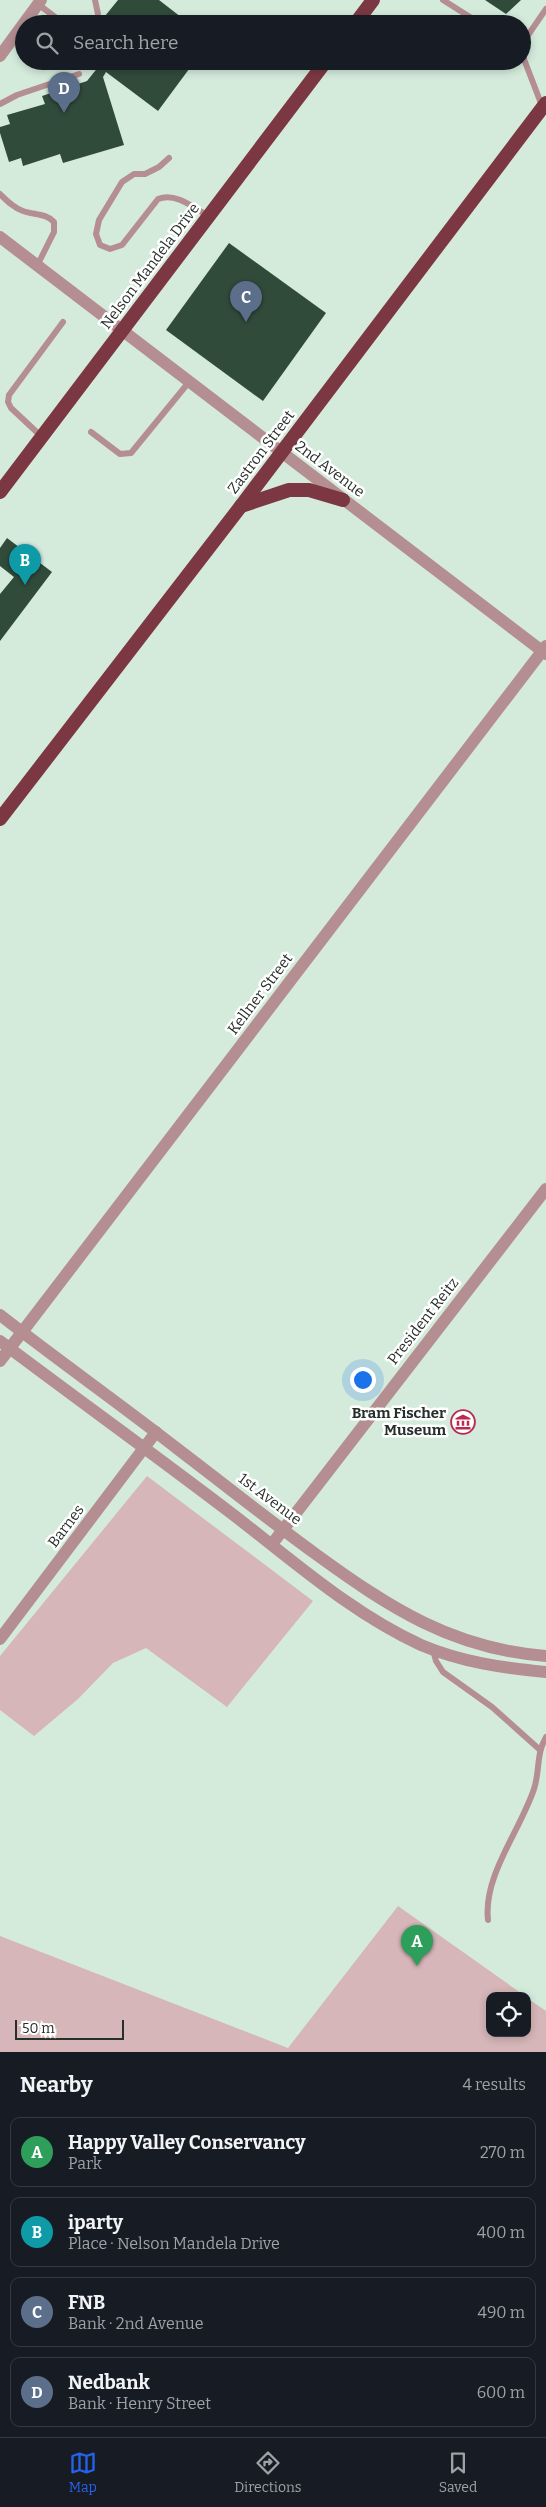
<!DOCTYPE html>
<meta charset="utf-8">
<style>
body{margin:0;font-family:Bitter,serif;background:#20242c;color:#f1f3f6}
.controls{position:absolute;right:15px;bottom:15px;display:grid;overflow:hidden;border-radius:10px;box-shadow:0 2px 8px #0003}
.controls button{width:45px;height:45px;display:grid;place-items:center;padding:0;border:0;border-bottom:1px solid #363941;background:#171b24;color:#f1f3f6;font:25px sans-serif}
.scale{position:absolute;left:15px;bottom:12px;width:109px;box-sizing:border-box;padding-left:5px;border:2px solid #272f2a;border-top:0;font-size:14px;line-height:18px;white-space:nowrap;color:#272f2a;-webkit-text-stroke:4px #fff;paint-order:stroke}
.you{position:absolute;left:362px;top:1379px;width:18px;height:18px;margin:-12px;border:4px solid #fff;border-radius:50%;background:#1a73e8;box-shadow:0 0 0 8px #1a73e833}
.badge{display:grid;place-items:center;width:32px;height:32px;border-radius:50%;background:#2563eb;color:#fff;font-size:16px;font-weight:700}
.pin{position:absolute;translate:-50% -41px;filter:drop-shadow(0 1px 2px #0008)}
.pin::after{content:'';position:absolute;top:26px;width:18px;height:15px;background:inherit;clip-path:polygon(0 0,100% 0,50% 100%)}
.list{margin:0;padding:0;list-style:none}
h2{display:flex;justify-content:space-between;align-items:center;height:65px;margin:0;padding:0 20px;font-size:21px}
h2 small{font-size:16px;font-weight:400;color:#9ea1a6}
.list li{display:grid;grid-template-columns:32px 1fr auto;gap:15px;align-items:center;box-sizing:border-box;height:70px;margin:0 10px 10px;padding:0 10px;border:1px solid #363941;border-radius:10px}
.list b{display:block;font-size:19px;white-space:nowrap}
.list p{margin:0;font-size:16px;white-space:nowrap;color:#9ea1a6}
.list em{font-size:16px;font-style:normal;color:#9ea1a6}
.icon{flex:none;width:28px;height:28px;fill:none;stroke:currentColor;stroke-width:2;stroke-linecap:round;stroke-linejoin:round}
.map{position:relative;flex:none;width:546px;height:2052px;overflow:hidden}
.search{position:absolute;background:#171b24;box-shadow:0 2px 8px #0003;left:15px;right:15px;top:15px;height:55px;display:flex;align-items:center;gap:12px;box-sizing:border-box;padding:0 18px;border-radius:28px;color:#9ea1a6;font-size:19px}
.sheet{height:385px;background:#171b24}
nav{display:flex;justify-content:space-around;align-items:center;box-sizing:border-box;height:70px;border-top:1px solid #363941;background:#171b24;font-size:14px;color:#9ea1a6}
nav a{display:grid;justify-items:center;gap:2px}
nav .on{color:#2563eb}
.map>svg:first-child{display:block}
.green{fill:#d6b6b8}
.building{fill:#314b3b}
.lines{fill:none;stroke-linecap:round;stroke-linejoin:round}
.service{stroke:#b48e91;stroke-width:6}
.minor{stroke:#b48e91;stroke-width:12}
.tertiary{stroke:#b48e91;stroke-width:12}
.trunk{stroke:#7c3842;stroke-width:14}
.labels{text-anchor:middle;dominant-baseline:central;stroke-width:5;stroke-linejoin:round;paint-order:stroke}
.street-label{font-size:15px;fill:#272f2a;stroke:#fff}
.poi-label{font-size:15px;font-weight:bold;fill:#272f2a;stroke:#fff;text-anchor:end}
</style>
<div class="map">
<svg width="546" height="2052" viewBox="0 0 546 2052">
<rect width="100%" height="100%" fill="#d4ebdc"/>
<g class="green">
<polygon points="147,1476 313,1601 227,1707 146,1648 113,1663 78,1699 34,1736 0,1710 0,1656"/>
<polygon points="398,1906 525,1996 490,1996 490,2033 527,2033 527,1998 546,2011 546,2052 0,2052 0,1936 288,2048"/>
</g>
<g class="building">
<polygon points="118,0 159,0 190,24 111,24 112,22 105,16"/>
<polygon points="485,0 521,0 506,14"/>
<polygon points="103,61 195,61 158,111 106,72 103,77 124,145 63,163 60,154 23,166 21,158 9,162 0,133 0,127 10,124 7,115 45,104 42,96 87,81"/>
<polygon points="229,243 326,313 263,401 166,330"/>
<polygon points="7,538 52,572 0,641 0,594 14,577 0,566 0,548"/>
</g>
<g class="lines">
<g class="service">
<polyline points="95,0 98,14 96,24"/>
<polyline points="443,0 481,24"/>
<polyline points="38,4 64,24"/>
<polyline points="522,44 546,9"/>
<polyline points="522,54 542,106"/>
<polyline points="45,66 46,61"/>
<polyline points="0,104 17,95 79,74"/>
<path d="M169 158 159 167 145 174H134L122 182 99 220 96 234 100 245 110 249 122 245 158 199C175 192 193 207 208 216"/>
<path d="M0 194C7 201 14 208 23 211 34 215 46 213 54 222V232L37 266"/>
<polyline points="91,432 120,454 131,453 189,382"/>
<polyline points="42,437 11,408 8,402 9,395 63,322"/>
<polyline points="433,1650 436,1661 443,1672 492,1707 539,1749"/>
<path d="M488 1920C483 1876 520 1831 534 1789 540 1771 536 1754 546 1737"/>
</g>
<g class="minor">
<polyline points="0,237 546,654"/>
<polyline points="0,1361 546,646"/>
<polyline points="272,1544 546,1189"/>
<polyline points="0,1639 156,1432"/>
</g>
<g class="tertiary">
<polyline points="0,56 41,0"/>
<path d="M0 1315C59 1361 120 1404 179 1450 225 1485 270 1521 317 1555 390 1608 453 1649 546 1656"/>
<path d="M0 1341C77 1399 155 1455 231 1513 291 1559 351 1613 421 1645 461 1662 503 1668 546 1672"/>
</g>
<g class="trunk">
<polyline points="355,24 373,0"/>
<polyline points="0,492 326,61"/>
<polyline points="241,506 289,490 309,490 343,500"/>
<polyline points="0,819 241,506 546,103"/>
</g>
</g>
<defs>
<g id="museum-ring" transform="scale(1.25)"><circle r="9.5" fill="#fff" stroke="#ba2a4d" stroke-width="1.5"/><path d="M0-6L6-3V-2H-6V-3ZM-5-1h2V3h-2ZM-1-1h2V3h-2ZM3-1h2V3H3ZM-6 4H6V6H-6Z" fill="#ba2a4d"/></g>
</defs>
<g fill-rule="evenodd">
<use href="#museum-ring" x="463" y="1422"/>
</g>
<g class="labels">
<g class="street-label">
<text transform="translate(150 266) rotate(-53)">Nelson Mandela Drive</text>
<text transform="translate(261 452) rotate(-53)">Zastron Street</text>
<text transform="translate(330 469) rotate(37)">2nd Avenue</text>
<text transform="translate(260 994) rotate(-53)">Kellner Street</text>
<text transform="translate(423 1321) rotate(-52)">President Reitz</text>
<text transform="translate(270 1499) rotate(37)">1st Avenue</text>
<text transform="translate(66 1526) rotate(-53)">Barnes</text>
</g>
<g class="poi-label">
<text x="446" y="1413">Bram Fischer<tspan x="446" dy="17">Museum</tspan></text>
</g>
</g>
</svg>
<div class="controls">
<button><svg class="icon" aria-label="locate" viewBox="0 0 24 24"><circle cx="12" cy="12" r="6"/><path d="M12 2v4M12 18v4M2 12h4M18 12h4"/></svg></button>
</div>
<div class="scale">50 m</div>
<div class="you"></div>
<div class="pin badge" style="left:417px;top:1966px;background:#2e9e5b">A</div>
<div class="pin badge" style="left:25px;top:585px;background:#0f9aa8">B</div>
<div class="pin badge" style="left:246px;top:322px;background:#5c6f8a">C</div>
<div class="pin badge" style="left:64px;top:113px;background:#5c6f8a">D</div>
<div class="search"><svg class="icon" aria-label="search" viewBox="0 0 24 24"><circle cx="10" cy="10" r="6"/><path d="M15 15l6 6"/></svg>Search here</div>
</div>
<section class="sheet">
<h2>Nearby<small>4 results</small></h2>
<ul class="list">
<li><span class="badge" style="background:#2e9e5b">A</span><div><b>Happy Valley Conservancy</b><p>Park</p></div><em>270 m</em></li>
<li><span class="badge" style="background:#0f9aa8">B</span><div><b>iparty</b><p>Place · Nelson Mandela Drive</p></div><em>400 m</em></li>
<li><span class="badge" style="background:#5c6f8a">C</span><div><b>FNB</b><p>Bank · 2nd Avenue</p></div><em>490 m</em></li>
<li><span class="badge" style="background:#5c6f8a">D</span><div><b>Nedbank</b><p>Bank · Henry Street</p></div><em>600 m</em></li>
</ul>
</section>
<nav>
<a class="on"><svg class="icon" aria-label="map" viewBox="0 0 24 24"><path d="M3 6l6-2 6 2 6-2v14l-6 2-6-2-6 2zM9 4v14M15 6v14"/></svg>Map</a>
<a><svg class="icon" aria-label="directions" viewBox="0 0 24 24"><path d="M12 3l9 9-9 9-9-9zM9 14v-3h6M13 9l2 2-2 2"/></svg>Directions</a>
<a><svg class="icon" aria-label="saved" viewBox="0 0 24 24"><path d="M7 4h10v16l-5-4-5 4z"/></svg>Saved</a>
</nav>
